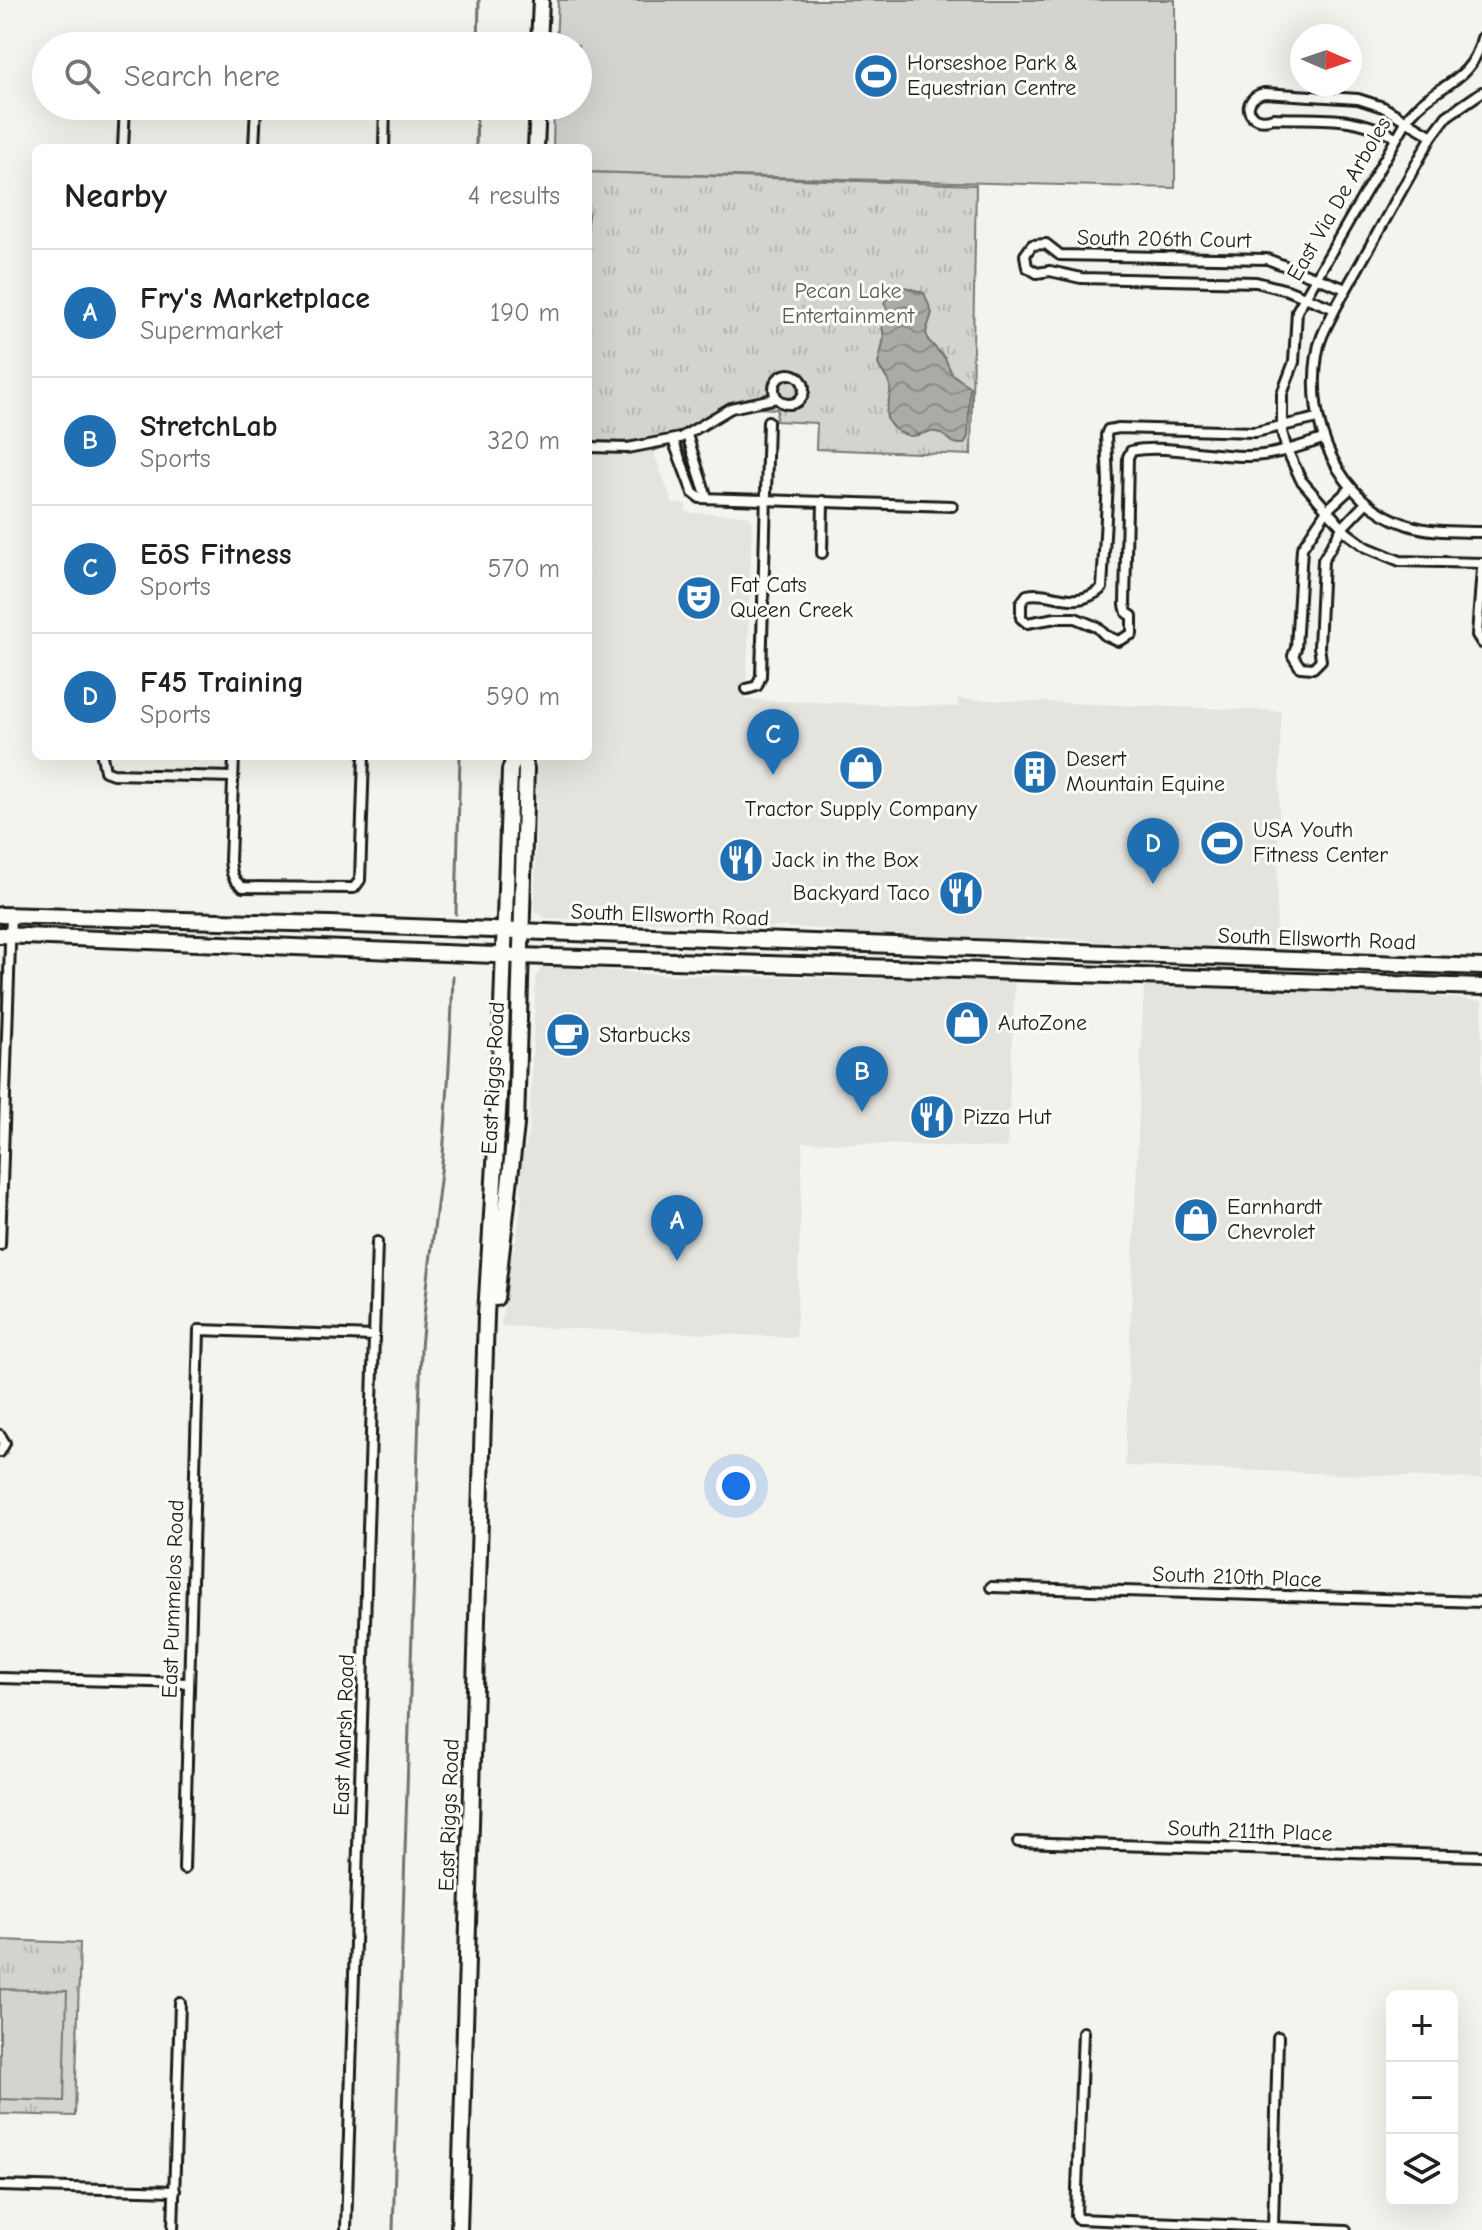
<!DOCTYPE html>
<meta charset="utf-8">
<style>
body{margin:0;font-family:"Comic Neue",sans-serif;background:#f6f6f6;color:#202124}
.controls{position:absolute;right:24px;bottom:24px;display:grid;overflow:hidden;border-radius:12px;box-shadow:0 8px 32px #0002}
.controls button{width:72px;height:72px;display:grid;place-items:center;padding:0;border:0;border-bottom:2px solid #e0e0e0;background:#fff;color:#202124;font:40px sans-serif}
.compass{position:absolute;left:1290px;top:24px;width:72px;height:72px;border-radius:50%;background:#fff;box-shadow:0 8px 32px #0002;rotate:92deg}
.you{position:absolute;left:736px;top:1486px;width:28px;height:28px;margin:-20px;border:6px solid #fff;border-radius:50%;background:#1a73e8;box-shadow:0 0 0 12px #1a73e833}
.badge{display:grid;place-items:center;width:52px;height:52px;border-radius:50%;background:#1f6fb2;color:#fff;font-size:26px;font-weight:700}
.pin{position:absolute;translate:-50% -66px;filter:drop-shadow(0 2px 4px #0008)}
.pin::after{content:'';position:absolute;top:42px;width:28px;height:24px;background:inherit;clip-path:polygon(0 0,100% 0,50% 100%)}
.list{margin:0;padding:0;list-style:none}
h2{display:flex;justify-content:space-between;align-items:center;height:104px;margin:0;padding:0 32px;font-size:34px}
h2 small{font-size:26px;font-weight:400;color:#757577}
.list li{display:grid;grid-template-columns:52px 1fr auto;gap:24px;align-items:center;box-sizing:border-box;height:128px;padding:0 32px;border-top:2px solid #e0e0e0}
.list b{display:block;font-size:30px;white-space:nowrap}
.list p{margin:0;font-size:26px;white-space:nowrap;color:#757577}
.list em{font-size:26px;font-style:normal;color:#757577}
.icon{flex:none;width:44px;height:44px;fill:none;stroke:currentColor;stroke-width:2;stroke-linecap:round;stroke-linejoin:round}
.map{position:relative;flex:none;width:1482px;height:2230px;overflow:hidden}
.search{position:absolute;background:#fff;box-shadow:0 8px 32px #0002;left:32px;top:32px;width:560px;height:88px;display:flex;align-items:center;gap:20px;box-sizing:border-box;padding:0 28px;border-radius:44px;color:#757577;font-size:30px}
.panel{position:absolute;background:#fff;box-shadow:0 8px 32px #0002;left:32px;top:144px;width:560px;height:616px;border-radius:12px}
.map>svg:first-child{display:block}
.built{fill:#e4e3de}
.grass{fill:url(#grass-tufts);stroke:#787876;stroke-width:2}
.pitch{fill:#d4d3cf;stroke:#787876;stroke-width:2}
.water{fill:url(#water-waves);stroke:#72716f;stroke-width:2}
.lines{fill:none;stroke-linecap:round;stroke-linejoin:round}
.stream{stroke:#72716f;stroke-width:3}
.minor-casing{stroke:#1c1c1c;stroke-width:14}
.primary-casing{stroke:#1c1c1c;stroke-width:20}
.minor{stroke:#fdfcf7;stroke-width:8}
.primary{stroke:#fdfcf7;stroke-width:14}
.labels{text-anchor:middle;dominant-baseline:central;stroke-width:6;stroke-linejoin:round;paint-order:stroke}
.poi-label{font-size:22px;fill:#1c1c1c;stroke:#fdfcf7;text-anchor:start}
.street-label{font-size:22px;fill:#1c1c1c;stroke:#fdfcf7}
.park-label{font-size:22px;fill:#5c5c5b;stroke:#fdfcf7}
</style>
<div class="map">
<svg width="1482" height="2230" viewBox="0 0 1482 2230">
<defs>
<pattern id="grass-tufts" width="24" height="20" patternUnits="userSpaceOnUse" patternTransform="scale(2)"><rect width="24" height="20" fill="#d4d3cf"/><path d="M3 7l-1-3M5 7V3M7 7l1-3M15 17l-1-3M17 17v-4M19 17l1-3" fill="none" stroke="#b5b5b1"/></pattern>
<pattern id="water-waves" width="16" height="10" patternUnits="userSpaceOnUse" patternTransform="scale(2)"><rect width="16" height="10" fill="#abaaa6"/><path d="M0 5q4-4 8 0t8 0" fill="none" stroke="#8a8a86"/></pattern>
</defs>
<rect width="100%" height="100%" fill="#f4f3ee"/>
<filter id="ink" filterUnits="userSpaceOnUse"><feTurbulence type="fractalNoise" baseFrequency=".0125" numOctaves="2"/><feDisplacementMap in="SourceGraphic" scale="16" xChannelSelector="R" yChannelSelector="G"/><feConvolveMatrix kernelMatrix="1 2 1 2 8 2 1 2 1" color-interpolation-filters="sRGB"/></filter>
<g filter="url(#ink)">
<g class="built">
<polygon points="653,451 673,504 686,504 686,511 692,513 747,515 752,521 746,700 958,707 958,699 1281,711 1276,946 1244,945 1215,948 1129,946 1080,939 1029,937 993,940 862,936 825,929 783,927 747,929 711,924 546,918 535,912 537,756 588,756 588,454 617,455"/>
<polygon points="555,965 647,974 877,979 915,976 1015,979 1007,1148 803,1142 796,1337 501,1326 508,1269 517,1237 522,1197 521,1167 529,1130 536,977 542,967"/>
<polygon points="1144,984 1396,993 1482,1001 1482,1479 1125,1466"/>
</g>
<g class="grass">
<polygon points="588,172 976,185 971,455 816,449 817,423 776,421 777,409 757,408 737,411 682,441 653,451 650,439 621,442 588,441"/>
<polygon points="0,1940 80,1943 75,2116 0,2114"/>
</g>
<g class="pitch">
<polygon points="558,0 1175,0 1175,188 588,172 588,148 553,148 554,106 578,106 578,46 556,46"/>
<polygon points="0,1989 67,1991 64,2101 0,2099"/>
</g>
<path class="water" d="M905 287 924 293 932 313 926 332 928 340 945 358 952 374 970 387 968 437 964 444C948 445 949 435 936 432 926 430 920 436 911 436 908 436 902 433 899 432 875 417 893 402 890 386 888 379 881 371 878 364L884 338 882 326 891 316 884 303 890 293Z"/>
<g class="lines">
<g class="stream">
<polyline points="478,46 479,0"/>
<polyline points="476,148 477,106"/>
<polyline points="456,914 460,756"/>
<path d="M393 2230 421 1349C426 1284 436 1219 443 1154 448 1095 451 1035 453 976"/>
</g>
<g class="minor-casing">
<g id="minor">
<path d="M1482 38C1472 84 1435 84 1410 115L1297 311 1294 362 1282 394V432L1287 450 1301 480 1347 533 1366 547 1400 561 1482 563"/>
<path d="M1482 92 1447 116 1432 136 1335 309C1328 324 1319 338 1317 355 1306 424 1337 502 1408 525 1433 533 1457 531 1482 532"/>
<path d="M1396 137C1353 114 1320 120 1273 118 1247 127 1239 99 1264 93L1358 99 1383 107 1432 136"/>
<polyline points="123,148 125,106"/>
<polyline points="254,148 256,106"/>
<polyline points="384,148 385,106"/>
<polyline points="1335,309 1287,290 1256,282 1081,278 1050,271 1037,273 1027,267 1025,255 1032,245 1046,244 1060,255 1267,259 1346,289"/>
<circle cx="789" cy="389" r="15"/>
<path d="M1318 418 1255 432 1119 428 1108 430 1106 435 1108 482 1102 588C1075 612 1052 589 1027 595L1021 603V618L1027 623 1056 618H1075L1097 627 1105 635 1118 641 1132 634V616L1127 613 1125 605 1128 457 1131 451C1163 444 1210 456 1244 456 1271 457 1298 447 1323 439"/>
<polyline points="687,435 707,498"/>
<polyline points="673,440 693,493 700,498 952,506"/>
<polyline points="588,447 628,448 680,438 731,408 777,398"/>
<polyline points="1351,488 1327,510 1302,548 1296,648 1293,656 1300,667 1313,668 1321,660 1319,647 1323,560 1342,528 1366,503"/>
<polyline points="822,553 823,501"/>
<polyline points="1482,569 1477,635 1482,643"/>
<polyline points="747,689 757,686 761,676 768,421"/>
<polyline points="102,756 105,771 113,774 233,777"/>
<path d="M234 756 230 860C231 872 232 880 243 887L354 888 360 880 364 756"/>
<polyline points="0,1245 11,915"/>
<polyline points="0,1435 5,1443 0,1452"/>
<polyline points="991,1587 1482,1602"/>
<polyline points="0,1678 189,1683"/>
<polyline points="1018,1842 1482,1856"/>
<polyline points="184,1869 199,1330 374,1336"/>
<polyline points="1083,2032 1076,2215 1078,2219 1346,2230"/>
<polyline points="0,2186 175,2191"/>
<polyline points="1273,2227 1278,2037"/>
<polyline points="173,2230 180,2003"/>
<polyline points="346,2230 377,1242"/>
</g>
</g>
<g class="primary-casing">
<g id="primary">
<polyline points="539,46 541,0"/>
<polyline points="536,148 538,106"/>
<polyline points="0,915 329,924 1482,967"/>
<polyline points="0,935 520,956 1482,987"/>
<polyline points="496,1298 516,1125 526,769 523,756"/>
<polyline points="459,2230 486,1315 499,1096 510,770 515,756"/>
</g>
</g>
<use href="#minor" class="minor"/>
<use href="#primary" class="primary"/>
</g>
</g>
<defs>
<g id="stadium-disc" transform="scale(2.3)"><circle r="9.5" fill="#1f6fb2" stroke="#fdfcf7"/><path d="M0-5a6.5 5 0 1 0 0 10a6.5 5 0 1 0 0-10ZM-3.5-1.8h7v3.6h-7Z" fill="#fff"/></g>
<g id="theatre-disc" transform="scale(2.3)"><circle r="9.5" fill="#1f6fb2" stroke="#fdfcf7"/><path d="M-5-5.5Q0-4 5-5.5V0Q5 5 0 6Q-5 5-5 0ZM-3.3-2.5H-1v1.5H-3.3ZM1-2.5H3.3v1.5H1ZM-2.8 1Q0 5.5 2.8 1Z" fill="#fff"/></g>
<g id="shop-disc" transform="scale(2.3)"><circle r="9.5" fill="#1f6fb2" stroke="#fdfcf7"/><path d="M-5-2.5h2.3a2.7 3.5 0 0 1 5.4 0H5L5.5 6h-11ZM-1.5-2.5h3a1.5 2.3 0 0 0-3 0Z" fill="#fff"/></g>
<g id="building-disc" transform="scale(2.3)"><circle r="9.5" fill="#1f6fb2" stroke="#fdfcf7"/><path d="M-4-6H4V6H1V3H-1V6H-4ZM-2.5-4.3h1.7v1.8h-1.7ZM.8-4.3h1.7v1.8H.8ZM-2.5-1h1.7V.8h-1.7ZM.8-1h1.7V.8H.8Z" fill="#fff"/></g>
<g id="restaurant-disc" transform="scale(2.3)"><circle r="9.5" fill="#1f6fb2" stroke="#fdfcf7"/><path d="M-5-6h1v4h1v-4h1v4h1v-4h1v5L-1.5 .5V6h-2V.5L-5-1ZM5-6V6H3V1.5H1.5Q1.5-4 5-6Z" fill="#fff"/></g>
<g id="cafe-disc" transform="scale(2.3)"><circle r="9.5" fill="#1f6fb2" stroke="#fdfcf7"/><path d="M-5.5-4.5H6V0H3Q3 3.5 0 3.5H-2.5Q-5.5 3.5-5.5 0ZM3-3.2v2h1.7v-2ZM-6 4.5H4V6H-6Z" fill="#fff"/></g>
</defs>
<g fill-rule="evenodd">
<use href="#stadium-disc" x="876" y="76"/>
<use href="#theatre-disc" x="699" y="598"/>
<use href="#shop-disc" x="861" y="768"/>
<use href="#building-disc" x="1035" y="772"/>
<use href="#stadium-disc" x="1222" y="843"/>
<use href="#restaurant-disc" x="741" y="860"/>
<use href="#restaurant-disc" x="961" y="893"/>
<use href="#shop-disc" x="967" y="1023"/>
<use href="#cafe-disc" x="568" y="1035"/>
<use href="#restaurant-disc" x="932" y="1117"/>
<use href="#shop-disc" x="1196" y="1220"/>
</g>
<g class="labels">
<g class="poi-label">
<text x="907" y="63">Horseshoe Park &amp;<tspan x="907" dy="25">Equestrian Centre</tspan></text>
<text x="730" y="585">Fat Cats<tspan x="730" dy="25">Queen Creek</tspan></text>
<text x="1066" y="759">Desert<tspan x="1066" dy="25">Mountain Equine</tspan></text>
<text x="861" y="809" text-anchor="middle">Tractor Supply Company</text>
<text x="1253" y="830">USA Youth<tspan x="1253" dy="25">Fitness Center</tspan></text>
<text x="772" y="860">Jack in the Box</text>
<text x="930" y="893" text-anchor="end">Backyard Taco</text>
<text x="998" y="1023">AutoZone</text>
<text x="599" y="1035">Starbucks</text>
<text x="963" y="1117">Pizza Hut</text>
<text x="1227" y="1207">Earnhardt<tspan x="1227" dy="25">Chevrolet</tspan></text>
</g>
<g class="street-label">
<text transform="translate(1339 199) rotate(-60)">East Via De Arboles</text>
<text transform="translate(1164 239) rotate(1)">South 206th Court</text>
<text transform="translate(670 915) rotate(2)">South Ellsworth Road</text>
<text transform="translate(1317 939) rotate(2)">South Ellsworth Road</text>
<text transform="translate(493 1078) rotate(-87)">East Riggs Road</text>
<text transform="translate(1237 1577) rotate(2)">South 210th Place</text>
<text transform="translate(173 1599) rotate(-88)">East Pummelos Road</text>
<text transform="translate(344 1735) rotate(-88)">East Marsh Road</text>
<text transform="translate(449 1815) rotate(-88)">East Riggs Road</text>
<text transform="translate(1250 1831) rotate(2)">South 211th Place</text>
</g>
<g class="park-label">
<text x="848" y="291">Pecan Lake<tspan x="848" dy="25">Entertainment</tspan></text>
</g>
</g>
</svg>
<div class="controls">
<button>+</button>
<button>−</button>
<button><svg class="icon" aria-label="layers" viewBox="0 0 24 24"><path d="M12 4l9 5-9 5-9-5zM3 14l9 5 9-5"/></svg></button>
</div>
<svg class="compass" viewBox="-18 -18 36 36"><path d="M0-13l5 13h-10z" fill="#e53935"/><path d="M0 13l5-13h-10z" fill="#757577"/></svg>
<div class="you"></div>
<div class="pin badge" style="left:677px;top:1261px">A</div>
<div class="pin badge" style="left:862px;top:1112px">B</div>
<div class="pin badge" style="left:773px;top:775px">C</div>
<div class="pin badge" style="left:1153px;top:884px">D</div>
<div class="search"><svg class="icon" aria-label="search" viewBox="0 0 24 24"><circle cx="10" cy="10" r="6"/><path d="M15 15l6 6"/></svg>Search here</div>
<section class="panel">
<h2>Nearby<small>4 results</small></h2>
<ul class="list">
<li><span class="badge">A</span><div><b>Fry's Marketplace</b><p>Supermarket</p></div><em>190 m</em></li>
<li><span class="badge">B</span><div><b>StretchLab</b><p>Sports</p></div><em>320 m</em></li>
<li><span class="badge">C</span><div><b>EōS Fitness</b><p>Sports</p></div><em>570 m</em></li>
<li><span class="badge">D</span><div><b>F45 Training</b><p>Sports</p></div><em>590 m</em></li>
</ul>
</section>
</div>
